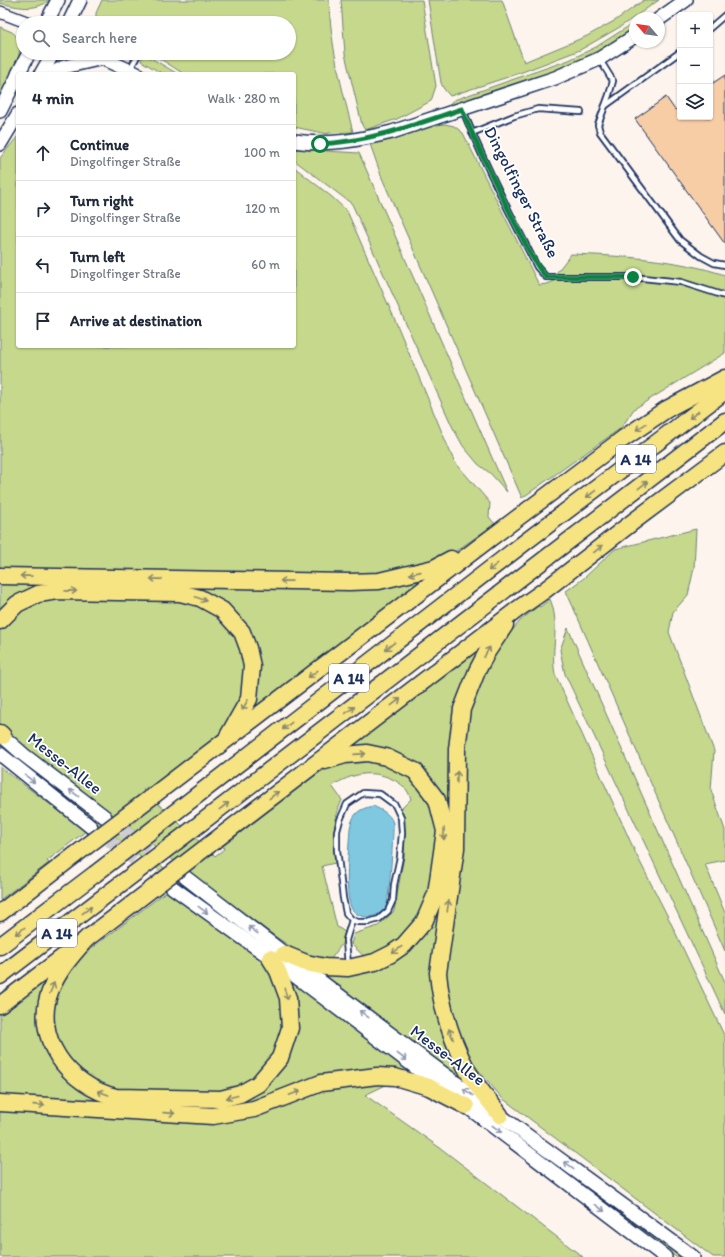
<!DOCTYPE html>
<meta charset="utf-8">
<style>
body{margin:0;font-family:Itim,sans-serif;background:#f6f6f7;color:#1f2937}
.controls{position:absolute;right:12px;top:12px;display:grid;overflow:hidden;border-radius:4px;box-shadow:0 1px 3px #0004}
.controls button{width:36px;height:36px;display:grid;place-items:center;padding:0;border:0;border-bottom:1px solid #e0e1e3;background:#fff;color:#1f2937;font:20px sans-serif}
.compass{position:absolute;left:629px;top:12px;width:36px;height:36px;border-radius:50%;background:#fff;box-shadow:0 1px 3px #0004;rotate:299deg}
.stop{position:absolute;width:12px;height:12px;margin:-9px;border:3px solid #0b8043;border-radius:50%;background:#fff}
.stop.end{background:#0b8043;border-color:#fff;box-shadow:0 1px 4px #0008}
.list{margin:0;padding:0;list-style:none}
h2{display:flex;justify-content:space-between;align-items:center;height:52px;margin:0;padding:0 16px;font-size:17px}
h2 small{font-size:13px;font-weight:400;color:#747a83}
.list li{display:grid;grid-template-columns:26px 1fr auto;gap:12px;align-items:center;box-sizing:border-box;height:56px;padding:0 16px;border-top:1px solid #e0e1e3}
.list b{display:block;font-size:15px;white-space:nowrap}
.list p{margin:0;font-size:13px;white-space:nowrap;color:#747a83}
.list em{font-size:13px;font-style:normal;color:#747a83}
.icon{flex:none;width:22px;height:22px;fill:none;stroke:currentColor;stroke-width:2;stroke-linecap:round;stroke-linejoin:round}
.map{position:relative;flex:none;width:725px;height:1257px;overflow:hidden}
.search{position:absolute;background:#fff;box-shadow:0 1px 3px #0004;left:16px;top:16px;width:280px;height:44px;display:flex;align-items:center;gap:10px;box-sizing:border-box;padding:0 14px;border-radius:22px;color:#747a83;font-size:15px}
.panel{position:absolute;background:#fff;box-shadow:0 1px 3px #0004;left:16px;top:72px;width:280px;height:276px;border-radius:4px}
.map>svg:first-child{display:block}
.green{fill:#c5d88c;stroke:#708475}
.water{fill:#7fc8e0;stroke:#578bac}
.building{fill:#f7cda6;stroke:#1b2f5e}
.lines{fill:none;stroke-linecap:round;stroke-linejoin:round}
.secondary-tunnel{stroke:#d0cdd0;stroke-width:13;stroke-dasharray:13 6;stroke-linecap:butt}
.service-casing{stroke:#1b2f5e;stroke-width:8}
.tertiary-casing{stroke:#1b2f5e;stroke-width:14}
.secondary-casing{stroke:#1b2f5e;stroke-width:16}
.motorway-casing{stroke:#1b2f5e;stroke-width:19}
.service{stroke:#fff;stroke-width:4.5}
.tertiary{stroke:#fff;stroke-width:11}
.secondary{stroke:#fff;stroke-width:13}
.motorway{stroke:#f6e381;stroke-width:16}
.motorway-bridge-casing{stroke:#1b2f5e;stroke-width:19;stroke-linecap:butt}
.motorway-bridge{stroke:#f6e381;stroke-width:16}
.oneway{stroke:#888970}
.oneway2{stroke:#8d97ae}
.route{stroke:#0b8043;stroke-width:5}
.labels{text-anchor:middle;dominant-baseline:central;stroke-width:3.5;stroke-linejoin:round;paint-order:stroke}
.shield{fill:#fff;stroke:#5f6d8e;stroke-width:1}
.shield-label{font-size:16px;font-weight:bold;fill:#1b2f5e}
.street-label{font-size:17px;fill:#1b2f5e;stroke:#fff}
</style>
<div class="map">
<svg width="725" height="1257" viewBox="0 0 725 1257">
<rect width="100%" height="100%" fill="#fdf5ed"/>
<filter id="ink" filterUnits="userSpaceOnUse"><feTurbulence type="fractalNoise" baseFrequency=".025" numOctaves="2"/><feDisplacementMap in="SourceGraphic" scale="8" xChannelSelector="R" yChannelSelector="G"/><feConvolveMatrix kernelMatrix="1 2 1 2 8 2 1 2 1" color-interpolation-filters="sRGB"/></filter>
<g filter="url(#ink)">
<g class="green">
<path d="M0 0H50C35 12 17 7 0 3Z"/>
<path d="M102 0H329C330 45 342 88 353 132L328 133V134L294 127V74H184L151 53H289V23H96V13Z"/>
<polygon points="341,0 422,0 436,86 431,101 397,119 365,130 362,125 345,54"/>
<polygon points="428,0 502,0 524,62 587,36 616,20 644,0 659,0 620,27 580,50 517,74 450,96 444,89 441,83"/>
<polygon points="635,22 635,29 598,52 559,70 451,106 451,102 454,100 569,60 596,47"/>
<path d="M0 27C4 29 8 30 12 32 32 46 8 79 0 95Z"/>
<polygon points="144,54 178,74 163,74 141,61"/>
<path d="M445 124 454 126 463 133 539 285 547 284 557 280V272L571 254C623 256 676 259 725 275V353L634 409 621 428 522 498 382 178 370 144 394 139 435 125Z"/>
<polygon points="18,136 18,346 294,346 294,167 332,197 347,211 395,320 454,461 490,503 489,517 495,524 456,551 436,560 376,576 0,574 0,158"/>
<polygon points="294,149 359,153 507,492 491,474 478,464 463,446 452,426 352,204 294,160"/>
<polygon points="696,529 694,568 688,595 673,612 669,632 714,751 711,790 725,830 725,860 705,864 725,913 725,951 566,591 584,578 615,549"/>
<polygon points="436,571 243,721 257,680 224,606 58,586 0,612 0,582 318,586"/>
<path d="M40 598 190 599 226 619 245 650V695L224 730 149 788 147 787 143 790 215 856 224 849 223 846 317 774 329 767 360 759 400 767 423 787 440 824 430 899 402 942 368 960 351 944 354 934 378 926 394 911 404 856 405 832 401 809 411 799C408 789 401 783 392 779 371 769 351 774 332 786L342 800C332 821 334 841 335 863L322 866 337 927 345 932 342 944 328 963 303 955 276 937 22 747 8 735 0 725V626L3 621Z"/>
<path d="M550 599C561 626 550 649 555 674L636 854 668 917 725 1037V1257H713L502 1098 474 1065 460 1039 452 1016 445 972 464 747 470 706 488 663 507 636 520 621 538 606 540 607Z"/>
<polygon points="568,628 725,982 725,1014 565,674 560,650"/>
<polygon points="489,637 477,663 435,955 472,1088 314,968 404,952 448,853 426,778 344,752"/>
<polygon points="15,754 55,786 682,1257 676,1257 51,789 11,758"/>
<polygon points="0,767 86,831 47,861 49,863 0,900"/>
<polygon points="167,891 256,956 272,974 286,1014 272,1063 235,1092 110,1089 82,1076 61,1052 52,1021 53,1004 58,986 79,958"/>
<polygon points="49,975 44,993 71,1081 196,1105 279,1069 290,978 422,1077 408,1076 261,1101 220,1111 0,1097 0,1013"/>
<polygon points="390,1083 365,1095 443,1150 583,1257 0,1257 0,1108 200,1121 322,1089"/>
</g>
<path class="water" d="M373 806C381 810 390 813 393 823 394 828 389 903 386 907 383 913 374 917 368 917 361 917 353 913 351 907 344 891 349 847 350 828 353 814 358 809 373 806Z"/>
<polygon class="building" points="725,75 725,244 635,119 666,97 675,110 680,107 680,117 710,117 710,85"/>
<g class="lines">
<g class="secondary-tunnel">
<polyline points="108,819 184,876"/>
<polyline points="94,829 170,886"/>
</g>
<g class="service-casing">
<g id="service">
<polyline points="710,28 725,15"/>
<polyline points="600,60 613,81 609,95 598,125 600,132 680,240 701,256 714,263 725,265"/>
<polyline points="130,69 139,53"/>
<polyline points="605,106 680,52"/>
<path d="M463 110C484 164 511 215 537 267L546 277H633L681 282 725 296"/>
<polyline points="472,133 514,116 538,109 581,112"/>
<polyline points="348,966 346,940 352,920 346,913 343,898 337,850 337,831 340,820 347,804 363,793 380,794 395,805 401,818 402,833 400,857 394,885 393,900 388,911 379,919 369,922 358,922 352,920"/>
</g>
</g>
<g class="tertiary-casing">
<polyline id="tertiary" points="0,12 29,23"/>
</g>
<g class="secondary-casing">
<g id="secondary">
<polyline points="659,19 686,0"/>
<polyline points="46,23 58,0"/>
<polyline points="69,23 80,0"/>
<polyline points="95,55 137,74"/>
<polyline points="18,74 29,53"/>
<polyline points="41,74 53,53"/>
<polyline points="51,74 64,67 103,58"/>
<polyline points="0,111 18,75"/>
<path d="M294 141C328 146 359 140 392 132L555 78 599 59 635 36"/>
<polyline points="0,144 18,114"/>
<polyline points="0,734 24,755 105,817"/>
<polyline points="0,754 91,827"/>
<path d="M185 877C278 949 372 1021 467 1091 542 1147 618 1201 693 1257"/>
<polyline points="172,887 282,966 665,1257"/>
</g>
</g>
<g class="motorway-casing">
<g id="motorway">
<polyline points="0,576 349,582 379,581 434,568 451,559"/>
<polyline points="0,621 17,604 38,594 58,591 180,593 200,598 222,610 242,632 248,648 252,666 249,699 228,736"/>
<polyline points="0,733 3,736"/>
<polyline points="154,795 488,540 624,438 667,409 725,378"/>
<polyline points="174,813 524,543 725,391"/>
<polyline points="193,829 725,421"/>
<polyline points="209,845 518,609 545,590 634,521 725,453"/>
<polyline points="0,913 75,855"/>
<path d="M88 937C74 953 59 969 51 989 31 1037 69 1086 116 1097L221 1099 240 1094 258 1084 280 1058 290 1028 288 998 278 971 270 958"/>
<polyline points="0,946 95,874"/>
<polyline points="284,954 306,963 325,967 348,968 375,962 391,954 404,945 424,922 436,894 445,831 437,800 415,771 386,757 367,753 345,755 325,761"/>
<polyline points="0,976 114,889"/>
<polyline points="0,1005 131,905"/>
<polyline points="0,1103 213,1116 254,1109 321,1083 377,1076 395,1077 429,1087 466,1106"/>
<path d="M500 1115C489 1100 476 1086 467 1070 451 1039 441 1007 438 973L456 848 457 749 462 709 477 671 487 652 505 625"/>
</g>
</g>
<use href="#service" class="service"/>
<use href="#tertiary" class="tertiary"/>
<use href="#secondary" class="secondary"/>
<use href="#motorway" class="motorway"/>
<g class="motorway-bridge-casing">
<g id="motorway-bridge">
<polyline points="75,855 154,795"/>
<polyline points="95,874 174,813"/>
<polyline points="114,889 193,829"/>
<polyline points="131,905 209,845"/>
</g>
</g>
<use href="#motorway-bridge" class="motorway-bridge"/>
</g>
<defs><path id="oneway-shaft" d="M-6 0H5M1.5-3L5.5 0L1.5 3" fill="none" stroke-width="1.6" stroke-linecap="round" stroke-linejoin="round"/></defs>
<g class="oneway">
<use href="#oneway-shaft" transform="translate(694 415) rotate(143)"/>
<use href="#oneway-shaft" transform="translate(641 427) rotate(146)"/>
<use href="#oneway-shaft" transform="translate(643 485) rotate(-38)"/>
<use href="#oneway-shaft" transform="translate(591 494) rotate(143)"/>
<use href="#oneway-shaft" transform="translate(598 549) rotate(-39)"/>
<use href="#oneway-shaft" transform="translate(493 567) rotate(142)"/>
<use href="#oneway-shaft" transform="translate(415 573) rotate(167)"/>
<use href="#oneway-shaft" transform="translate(26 576) rotate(-179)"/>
<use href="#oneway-shaft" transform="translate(156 579) rotate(-179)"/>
<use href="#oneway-shaft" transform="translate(286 581) rotate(-179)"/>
<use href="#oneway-shaft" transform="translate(71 591) rotate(1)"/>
<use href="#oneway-shaft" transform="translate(201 599) rotate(22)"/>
<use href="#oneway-shaft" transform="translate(390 646) rotate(142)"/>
<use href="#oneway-shaft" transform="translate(487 652) rotate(-60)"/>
<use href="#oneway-shaft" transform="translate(313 674) rotate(143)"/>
<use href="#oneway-shaft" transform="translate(396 702) rotate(-37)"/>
<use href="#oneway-shaft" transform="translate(245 705) rotate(119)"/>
<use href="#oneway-shaft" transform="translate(350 710) rotate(-37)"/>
<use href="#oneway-shaft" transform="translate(287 726) rotate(142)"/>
<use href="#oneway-shaft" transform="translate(360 754) rotate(-4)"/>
<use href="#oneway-shaft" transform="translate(457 777) rotate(-89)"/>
<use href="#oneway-shaft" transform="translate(274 795) rotate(-37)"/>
<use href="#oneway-shaft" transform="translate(224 806) rotate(-37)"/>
<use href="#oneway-shaft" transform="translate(444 834) rotate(91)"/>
<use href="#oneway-shaft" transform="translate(448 906) rotate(-82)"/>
<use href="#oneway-shaft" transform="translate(87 910) rotate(-37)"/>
<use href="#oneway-shaft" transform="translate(20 931) rotate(143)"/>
<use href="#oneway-shaft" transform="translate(397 950) rotate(144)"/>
<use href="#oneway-shaft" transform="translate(52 988) rotate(-68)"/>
<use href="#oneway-shaft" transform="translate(286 994) rotate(72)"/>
<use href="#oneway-shaft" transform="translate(451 1034) rotate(-112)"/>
<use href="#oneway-shaft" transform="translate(103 1093) rotate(-160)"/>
<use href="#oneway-shaft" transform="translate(295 1093) rotate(-21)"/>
<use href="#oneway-shaft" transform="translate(232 1097) rotate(166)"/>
<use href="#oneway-shaft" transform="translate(39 1105) rotate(4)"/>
<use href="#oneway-shaft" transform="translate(169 1113) rotate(4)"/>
</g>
<g class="oneway2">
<use href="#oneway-shaft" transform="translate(30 779) rotate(39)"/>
<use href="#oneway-shaft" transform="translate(74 793) rotate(-143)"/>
<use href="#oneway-shaft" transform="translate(203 910) rotate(36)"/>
<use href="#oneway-shaft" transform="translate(253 930) rotate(-142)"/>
<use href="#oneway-shaft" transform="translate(364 1014) rotate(-143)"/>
<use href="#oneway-shaft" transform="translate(402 1057) rotate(37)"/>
<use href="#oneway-shaft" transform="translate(468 1092) rotate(-144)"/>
<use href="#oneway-shaft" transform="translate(497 1129) rotate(37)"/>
<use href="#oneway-shaft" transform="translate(569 1165) rotate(-144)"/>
<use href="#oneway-shaft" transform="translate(600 1208) rotate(37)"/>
</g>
</g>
<g class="lines" filter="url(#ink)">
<path class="route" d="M320 144C370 142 416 124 462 109 477 147 496 184 514 221 524 240 532 261 546 277H633"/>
</g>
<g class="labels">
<g class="shield">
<rect x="616" y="445" width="40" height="28" rx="3"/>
<rect x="329" y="664" width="40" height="28" rx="3"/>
<rect x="37" y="919" width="40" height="28" rx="3"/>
</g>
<g class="shield-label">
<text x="636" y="459">A 14</text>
<text x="349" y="678">A 14</text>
<text x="57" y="933">A 14</text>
</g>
<g class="street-label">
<text transform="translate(522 192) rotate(63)">Dingolfinger Straße</text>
<text transform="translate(65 763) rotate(38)">Messe-Allee</text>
<text transform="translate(448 1055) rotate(37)">Messe-Allee</text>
</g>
</g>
</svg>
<div class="controls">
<button>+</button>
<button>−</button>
<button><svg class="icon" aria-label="layers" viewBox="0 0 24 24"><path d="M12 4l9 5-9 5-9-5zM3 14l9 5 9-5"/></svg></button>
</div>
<svg class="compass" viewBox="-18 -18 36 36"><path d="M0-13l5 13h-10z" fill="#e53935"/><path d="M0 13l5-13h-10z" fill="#747a83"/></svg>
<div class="stop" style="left:320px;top:144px"></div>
<div class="stop end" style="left:633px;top:277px"></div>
<div class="search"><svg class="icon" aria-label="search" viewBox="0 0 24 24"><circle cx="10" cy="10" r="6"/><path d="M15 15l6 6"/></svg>Search here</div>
<section class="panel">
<h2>4 min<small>Walk · 280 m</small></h2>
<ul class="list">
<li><svg class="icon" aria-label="ahead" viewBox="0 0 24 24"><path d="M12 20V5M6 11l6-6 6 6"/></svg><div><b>Continue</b><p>Dingolfinger Straße</p></div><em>100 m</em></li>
<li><svg class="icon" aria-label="right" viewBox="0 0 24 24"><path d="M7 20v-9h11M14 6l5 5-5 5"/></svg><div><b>Turn right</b><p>Dingolfinger Straße</p></div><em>120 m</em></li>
<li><svg class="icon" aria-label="left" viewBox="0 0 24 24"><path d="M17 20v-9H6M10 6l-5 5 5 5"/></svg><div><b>Turn left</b><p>Dingolfinger Straße</p></div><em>60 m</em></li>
<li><svg class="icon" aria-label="arrive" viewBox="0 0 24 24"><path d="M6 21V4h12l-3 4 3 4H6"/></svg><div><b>Arrive at destination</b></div></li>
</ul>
</section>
</div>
